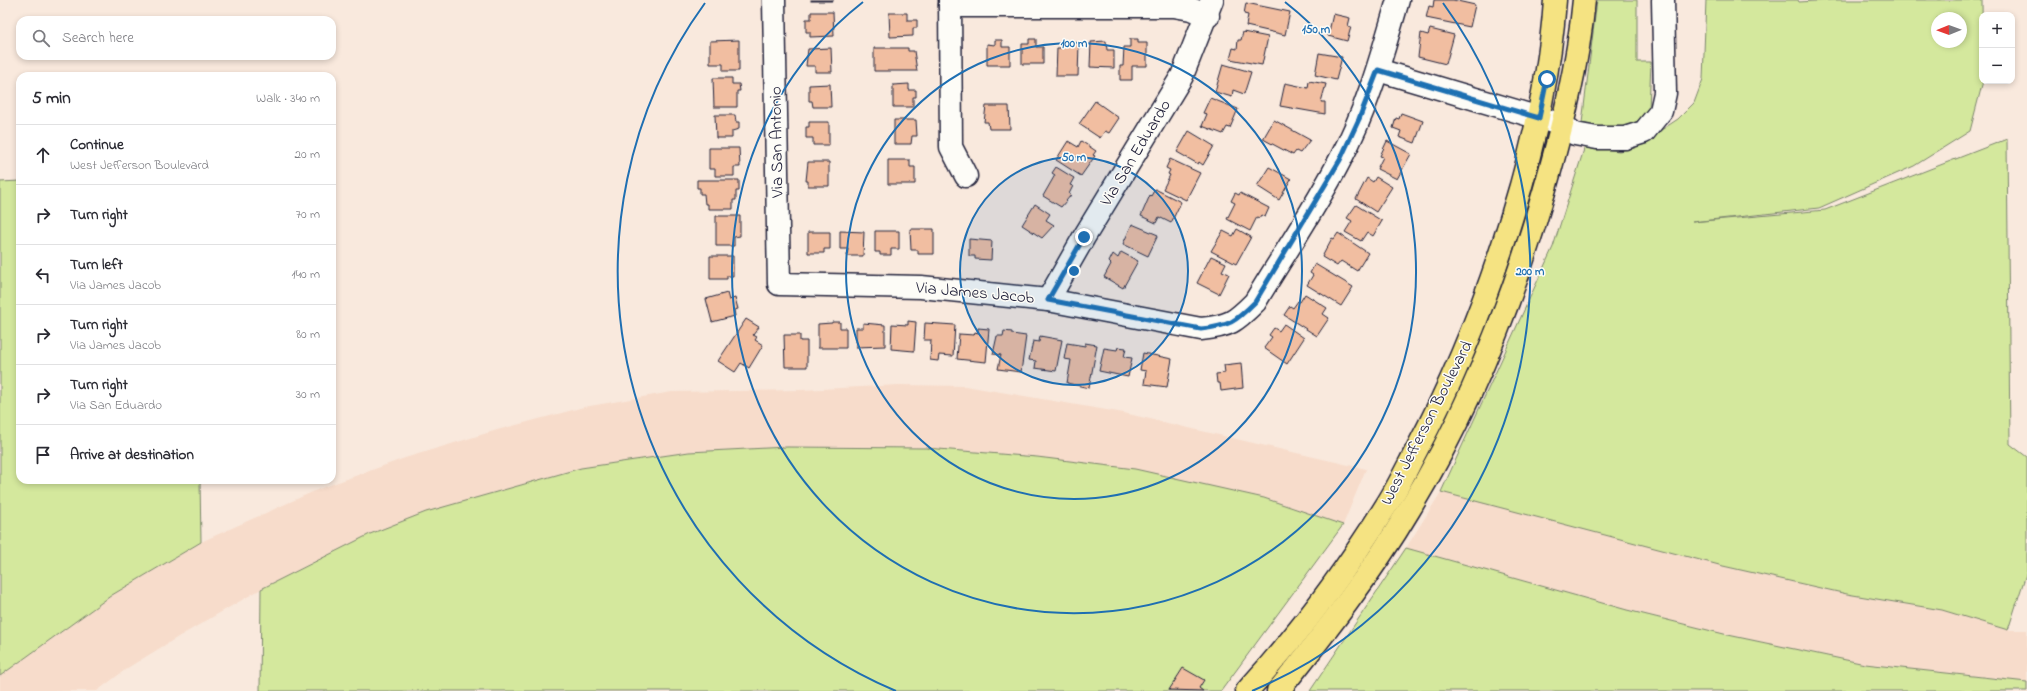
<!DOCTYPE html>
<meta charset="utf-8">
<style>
body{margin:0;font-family:"Indie Flower",sans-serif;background:#f2f2f3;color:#2b2b33}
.controls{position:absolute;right:12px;top:12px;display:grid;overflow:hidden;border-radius:8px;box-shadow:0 2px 6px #0003}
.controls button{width:36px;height:36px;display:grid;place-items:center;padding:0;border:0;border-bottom:1px solid #e1e1e2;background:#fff;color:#2b2b33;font:20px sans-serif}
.compass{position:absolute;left:1931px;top:12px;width:36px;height:36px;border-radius:50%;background:#fff;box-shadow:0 2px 6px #0003;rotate:269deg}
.stop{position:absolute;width:12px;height:12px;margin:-9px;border:3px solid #1f6fb2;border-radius:50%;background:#fff}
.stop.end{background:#1f6fb2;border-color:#fff;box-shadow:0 1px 4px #0008}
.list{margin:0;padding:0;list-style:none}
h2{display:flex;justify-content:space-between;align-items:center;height:52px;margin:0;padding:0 16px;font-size:17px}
h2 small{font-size:13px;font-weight:400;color:#7c7c81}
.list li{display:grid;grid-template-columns:26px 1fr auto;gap:12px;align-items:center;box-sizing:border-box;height:60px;padding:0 16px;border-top:1px solid #e1e1e2}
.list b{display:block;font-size:15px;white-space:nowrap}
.list p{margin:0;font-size:13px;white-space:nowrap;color:#7c7c81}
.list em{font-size:13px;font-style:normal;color:#7c7c81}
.icon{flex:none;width:22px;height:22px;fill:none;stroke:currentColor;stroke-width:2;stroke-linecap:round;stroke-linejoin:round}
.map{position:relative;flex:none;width:2027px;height:691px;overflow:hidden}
.search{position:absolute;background:#fff;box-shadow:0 2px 6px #0003;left:16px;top:16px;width:320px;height:44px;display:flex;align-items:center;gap:10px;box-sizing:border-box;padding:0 14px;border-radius:12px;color:#7c7c81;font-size:15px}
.panel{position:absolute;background:#fff;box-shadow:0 2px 6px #0003;left:16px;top:72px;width:320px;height:412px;border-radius:12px}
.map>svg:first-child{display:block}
.built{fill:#f7dccb}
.green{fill:#d4e89d;stroke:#7b856c;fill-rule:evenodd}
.building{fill:#f1bea1;stroke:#22223b}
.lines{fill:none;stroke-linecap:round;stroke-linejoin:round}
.minor-casing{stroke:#22223b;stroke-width:25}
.major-casing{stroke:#22223b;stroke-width:25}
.minor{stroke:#fdfcf7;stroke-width:22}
.major{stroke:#f5e382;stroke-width:22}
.route{stroke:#1f6fb2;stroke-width:5}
.ring{fill:none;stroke:#1f6fb2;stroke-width:2}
.labels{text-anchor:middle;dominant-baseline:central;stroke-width:3;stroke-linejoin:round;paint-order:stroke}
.street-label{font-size:17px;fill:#22223b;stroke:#fdfcf7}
.centre{fill:#1f6fb2;stroke:#fdfcf7;stroke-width:2}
.ring-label{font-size:12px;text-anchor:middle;font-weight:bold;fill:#1f6fb2;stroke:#fdfcf7;stroke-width:3;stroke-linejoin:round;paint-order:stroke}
</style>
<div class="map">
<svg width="2027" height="691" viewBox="0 0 2027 691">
<rect width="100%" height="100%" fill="#f9e9dd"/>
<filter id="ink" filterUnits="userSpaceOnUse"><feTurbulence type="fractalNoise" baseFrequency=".025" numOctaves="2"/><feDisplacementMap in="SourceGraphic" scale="8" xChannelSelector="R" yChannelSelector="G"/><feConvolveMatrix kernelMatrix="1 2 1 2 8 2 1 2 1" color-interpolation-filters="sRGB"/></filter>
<g filter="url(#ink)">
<g class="built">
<polygon points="899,385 965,386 1124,413 1366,469 1343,525 1264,498 1037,457 926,448 787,447 689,452 581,468 427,512 370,534 261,589 178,637 129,667 97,691 0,691 0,676 11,668 112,595 201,542 319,489 405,458 497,430 584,407 672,392 802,390"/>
<polygon points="1441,492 1723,566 1847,594 1942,610 2008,630 2027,630 2027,682 1865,664 1728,635 1627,610 1406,548"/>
</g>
<g class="green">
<polygon points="1597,0 1637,0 1637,62 1651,62 1649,109 1641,118 1631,126 1613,131 1582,123"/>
<path d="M1706 0H1798L1799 2 1834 0H1982L1983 81 1970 131 1914 166 1819 208 1692 222 1825 210 2007 139 2010 444 2027 457V571L2008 630 1942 610 1847 594 1723 566 1441 492 1553 247 1585 146 1619 151 1634 148 1678 119 1694 103 1703 79ZM1937 18H1961V42H1937Z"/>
<polygon points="20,181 20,480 200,480 201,542 112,595 0,676 0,182"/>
<polygon points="787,447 926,448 1037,457 1135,469 1264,498 1343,525 1221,691 260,691 261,589 370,534 426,512 581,468 689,452"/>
<polygon points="1406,548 1627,610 1728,635 1865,664 2027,682 2027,691 1310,691"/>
</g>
<g class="building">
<rect x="811" y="0" width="22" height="1"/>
<polygon points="1434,0 1453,0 1475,5 1470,27 1426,18 1429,6 1433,7"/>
<polygon points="1246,3 1290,12 1285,35 1246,26 1248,15 1244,14"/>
<polygon points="811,12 833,12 834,36 810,37 810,32 806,32 806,19 811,19"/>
<polygon points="889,13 907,13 907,20 917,20 917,28 913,28 913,36 890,37"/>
<polygon points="1333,14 1350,18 1348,26 1351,27 1347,41 1328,36"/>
<polygon points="1430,29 1454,35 1446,64 1418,57 1421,33 1428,35"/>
<polygon points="1243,32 1268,37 1262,65 1230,59 1233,48 1237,49 1238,40 1241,40"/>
<polygon points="1029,39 1036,39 1036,47 1043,47 1043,64 1022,64 1022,44 1029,44"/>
<polygon points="1130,39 1138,39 1138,43 1147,43 1147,66 1132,66 1132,80 1120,80 1120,66 1123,66 1124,47 1130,47"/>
<polygon points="739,40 739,71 723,71 723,64 710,64 710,41"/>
<polygon points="995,40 1002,40 1002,47 1010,47 1010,65 987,65 987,44 995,45"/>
<polygon points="1062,40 1079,43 1078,76 1056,76 1057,48 1062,48"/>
<polygon points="1106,41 1107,50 1114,50 1114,68 1090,67 1091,42"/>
<polygon points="831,48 832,72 815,72 815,66 806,66 808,49"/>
<polygon points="874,48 908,48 908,51 914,51 917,71 874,71"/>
<polygon points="1319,53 1342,57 1336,80 1315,75"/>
<polygon points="1223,64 1251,72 1244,94 1233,90 1232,97 1215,92"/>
<polygon points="713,78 732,78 732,84 739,84 740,91 737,91 737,107 714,107"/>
<polygon points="1309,81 1326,84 1321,102 1325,102 1325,114 1280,106 1285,83 1308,88"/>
<polygon points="830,84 831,107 813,107 812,101 809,101 809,85"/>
<polygon points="909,84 909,90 916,90 916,97 913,97 913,107 893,107 893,85"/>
<polygon points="1210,98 1238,109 1230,128 1227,127 1223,134 1202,126 1207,114 1203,113"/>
<polygon points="1095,101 1119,118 1109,133 1105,131 1100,138 1079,124"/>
<polygon points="986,106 1009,106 1010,129 989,129 988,122 984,122"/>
<polygon points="1401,113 1423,121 1415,143 1399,137 1401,131 1393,128 1396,118 1399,119"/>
<polygon points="715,115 735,115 736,122 739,122 739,129 732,131 732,138 716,138"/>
<polygon points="894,120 916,120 917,136 912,136 911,144 894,144"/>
<polygon points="1274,120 1310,140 1300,153 1296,151 1293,155 1263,139"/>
<polygon points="809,122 829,122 829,145 813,145 813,138 806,138 806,127 809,127"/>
<polygon points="1189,131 1214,146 1203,165 1199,162 1198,164 1177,152"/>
<polygon points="1068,141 1078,147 1081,141 1096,151 1093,155 1095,156 1081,176 1056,160"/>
<polygon points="1387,141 1411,154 1397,179 1377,169 1383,157 1380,156"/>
<polygon points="709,148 739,148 740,167 734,167 734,176 715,176 715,169 709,169"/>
<polygon points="1170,159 1200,173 1186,200 1163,189 1170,175 1168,174 1170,170 1166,168"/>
<polygon points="888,160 910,160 910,167 915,167 915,184 888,184"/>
<polygon points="808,162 829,162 829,186 808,186 808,181 806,181"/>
<polygon points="1056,167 1074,178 1070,185 1073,186 1069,194 1071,195 1061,207 1043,196 1055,175 1052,173"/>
<polygon points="1269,167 1291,179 1279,200 1257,186"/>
<polygon points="1376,177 1392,187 1376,212 1356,199 1367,178 1373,182"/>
<polygon points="697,180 739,180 739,191 736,191 736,200 733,200 733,209 708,209 708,204 705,204 704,194 700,194 700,188 697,188"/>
<polygon points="1155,189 1181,202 1171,223 1159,217 1156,223 1141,216 1150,195 1151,196"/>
<polygon points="1235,193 1239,195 1240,193 1269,208 1265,217 1261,215 1259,218 1257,217 1250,231 1227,219 1235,203 1231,201"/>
<polygon points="1035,204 1050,214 1046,220 1054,225 1042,238 1022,225"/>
<polygon points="1356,205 1382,221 1373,236 1367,232 1361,241 1345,232 1352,221 1347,218"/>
<polygon points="716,216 740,216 740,236 734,237 734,246 716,246"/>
<polygon points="1132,224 1158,235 1148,256 1123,244"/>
<polygon points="910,229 934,229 934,254 918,254 918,250 911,250"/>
<polygon points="1237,229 1251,237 1236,264 1211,251 1223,231 1233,236"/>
<polygon points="840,231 864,232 863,256 847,256 848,249 840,249"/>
<polygon points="875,231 899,231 899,249 891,249 891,255 880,255 880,252 875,252"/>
<polygon points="808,232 830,232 830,249 824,249 824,253 808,253"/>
<polygon points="1338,233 1368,253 1357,271 1341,261 1337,266 1322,257 1332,238 1334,239"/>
<polygon points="969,239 992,241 991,260 975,259 975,256 969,256"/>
<polygon points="1121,252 1138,261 1123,288 1104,277 1111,264 1109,262 1113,254 1118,258"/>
<polygon points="710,256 733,256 733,276 727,276 727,279 710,279"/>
<polygon points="1211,256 1226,263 1222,271 1229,274 1219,294 1197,283"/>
<polygon points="1315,264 1353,287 1341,306 1307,285 1313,275 1310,273"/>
<polygon points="727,293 729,300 735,298 738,309 734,310 735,316 712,322 706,299"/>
<polygon points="1305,294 1327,308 1323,314 1329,318 1317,336 1284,315 1290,306 1293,308 1298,301 1300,302"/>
<polygon points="746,319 759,327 753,335 757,337 755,340 763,345 749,368 741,363 735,372 718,361"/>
<polygon points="908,321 916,322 914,351 891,349 892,324 908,325"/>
<polygon points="832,322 840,322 840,328 846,328 846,348 818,348 818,324 832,323"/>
<polygon points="863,323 885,325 885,346 856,347 856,328 863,328"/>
<polygon points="925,323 955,325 953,356 939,355 938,361 930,360 931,340 924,340"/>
<polygon points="1284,324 1304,338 1287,364 1264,348 1272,337 1269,335 1274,328 1279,331"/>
<polygon points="978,328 989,329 986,362 957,359 959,334 974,335 975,332 978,333"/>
<polygon points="1004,331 1012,332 1012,334 1026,336 1021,372 998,369 1001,355 993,354 997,336 1003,336"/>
<polygon points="784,335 800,335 800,341 807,341 807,367 785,367"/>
<polygon points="1040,336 1062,340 1056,371 1035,368 1036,361 1029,360 1033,341 1039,342"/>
<polygon points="1067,343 1085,346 1085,343 1097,345 1089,388 1067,383 1071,360 1064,359"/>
<polygon points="1118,347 1126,348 1124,357 1132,358 1128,377 1099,371 1104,348 1117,350"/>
<polygon points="1143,353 1172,359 1167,387 1144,384 1146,371 1140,370"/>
<polygon points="1241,363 1243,388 1221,391 1220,383 1217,383 1216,374 1225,373 1224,365"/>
<polygon points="1183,668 1204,680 1199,688 1203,691 1169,690"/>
</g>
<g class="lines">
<g class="minor-casing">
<g id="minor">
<path d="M774 0 779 284 921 287 1048 300 1201 329C1230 326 1235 322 1255 302 1283 255 1315 209 1340 160 1367 110 1382 55 1398 0"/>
<polyline points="950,0 951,147 966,176"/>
<polyline points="950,6 1174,6 1191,9 1208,16"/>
<polyline points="1378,70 1563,125 1575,134 1597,138 1625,138 1644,132 1661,111 1665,93 1663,0"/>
<polyline points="1048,300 1084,237 1182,76 1212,0"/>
</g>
</g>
<g class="major-casing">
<g id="major">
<path d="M1247 691C1299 634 1345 572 1386 506 1397 489 1406 470 1416 451 1456 376 1487 298 1512 216 1534 145 1550 74 1555 0"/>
<path d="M1278 691C1325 633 1371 574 1409 510 1469 411 1512 303 1544 192 1562 129 1578 65 1584 0"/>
</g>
</g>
<use href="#minor" class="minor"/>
<use href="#major" class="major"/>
</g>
</g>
<g class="lines" filter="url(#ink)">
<path class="route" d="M1084 237 1048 300 1201 329C1230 326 1235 322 1255 302L1340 160 1359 119 1378 70 1539 118 1547 79"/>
</g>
<circle cx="1074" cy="271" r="114" fill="#1f6fb2" fill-opacity=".12"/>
<g class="ring">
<circle cx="1074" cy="271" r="114"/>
<circle cx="1074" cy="271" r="228"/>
<path d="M1285 2A342 342 0 1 1 863 2"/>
<path d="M896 691A456 456 0 0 1 705 3M1443 3A456 456 0 0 1 1252 691"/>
</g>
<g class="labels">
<g class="street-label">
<text transform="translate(777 142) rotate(-91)">Via San Antonio</text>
<text transform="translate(1136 153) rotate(-59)">Via San Eduardo</text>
<text transform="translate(975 293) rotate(5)">Via James Jacob</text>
<text transform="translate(1427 423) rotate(-63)">West Jefferson Boulevard</text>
</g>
</g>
<circle cx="1074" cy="271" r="6" class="centre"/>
<g class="ring-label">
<text x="1316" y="33">150 m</text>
<text x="1074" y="47">100 m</text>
<text x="1074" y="161">50 m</text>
<text x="1530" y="275">200 m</text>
</g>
</svg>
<div class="controls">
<button>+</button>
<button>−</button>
</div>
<svg class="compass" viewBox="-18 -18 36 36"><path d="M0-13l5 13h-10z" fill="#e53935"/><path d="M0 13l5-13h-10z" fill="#7c7c81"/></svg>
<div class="stop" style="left:1547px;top:79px"></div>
<div class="stop end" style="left:1084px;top:237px"></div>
<div class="search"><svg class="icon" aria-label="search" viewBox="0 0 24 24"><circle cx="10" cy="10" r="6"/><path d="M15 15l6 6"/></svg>Search here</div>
<section class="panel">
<h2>5 min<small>Walk · 340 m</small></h2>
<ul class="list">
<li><svg class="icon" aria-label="ahead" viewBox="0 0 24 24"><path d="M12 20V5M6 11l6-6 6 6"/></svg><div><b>Continue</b><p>West Jefferson Boulevard</p></div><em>20 m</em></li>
<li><svg class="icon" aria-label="right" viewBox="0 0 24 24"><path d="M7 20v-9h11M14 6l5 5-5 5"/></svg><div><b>Turn right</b></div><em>70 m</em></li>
<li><svg class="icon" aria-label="left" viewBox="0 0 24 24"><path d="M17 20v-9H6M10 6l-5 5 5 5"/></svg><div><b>Turn left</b><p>Via James Jacob</p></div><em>140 m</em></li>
<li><svg class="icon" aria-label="right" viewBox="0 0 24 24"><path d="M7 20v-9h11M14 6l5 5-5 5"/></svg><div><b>Turn right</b><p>Via James Jacob</p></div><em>80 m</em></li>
<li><svg class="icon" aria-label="right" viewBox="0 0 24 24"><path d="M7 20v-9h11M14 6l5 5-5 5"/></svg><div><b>Turn right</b><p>Via San Eduardo</p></div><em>30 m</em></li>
<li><svg class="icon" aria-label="arrive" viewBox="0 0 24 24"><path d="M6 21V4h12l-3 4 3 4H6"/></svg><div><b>Arrive at destination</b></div></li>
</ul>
</section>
</div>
